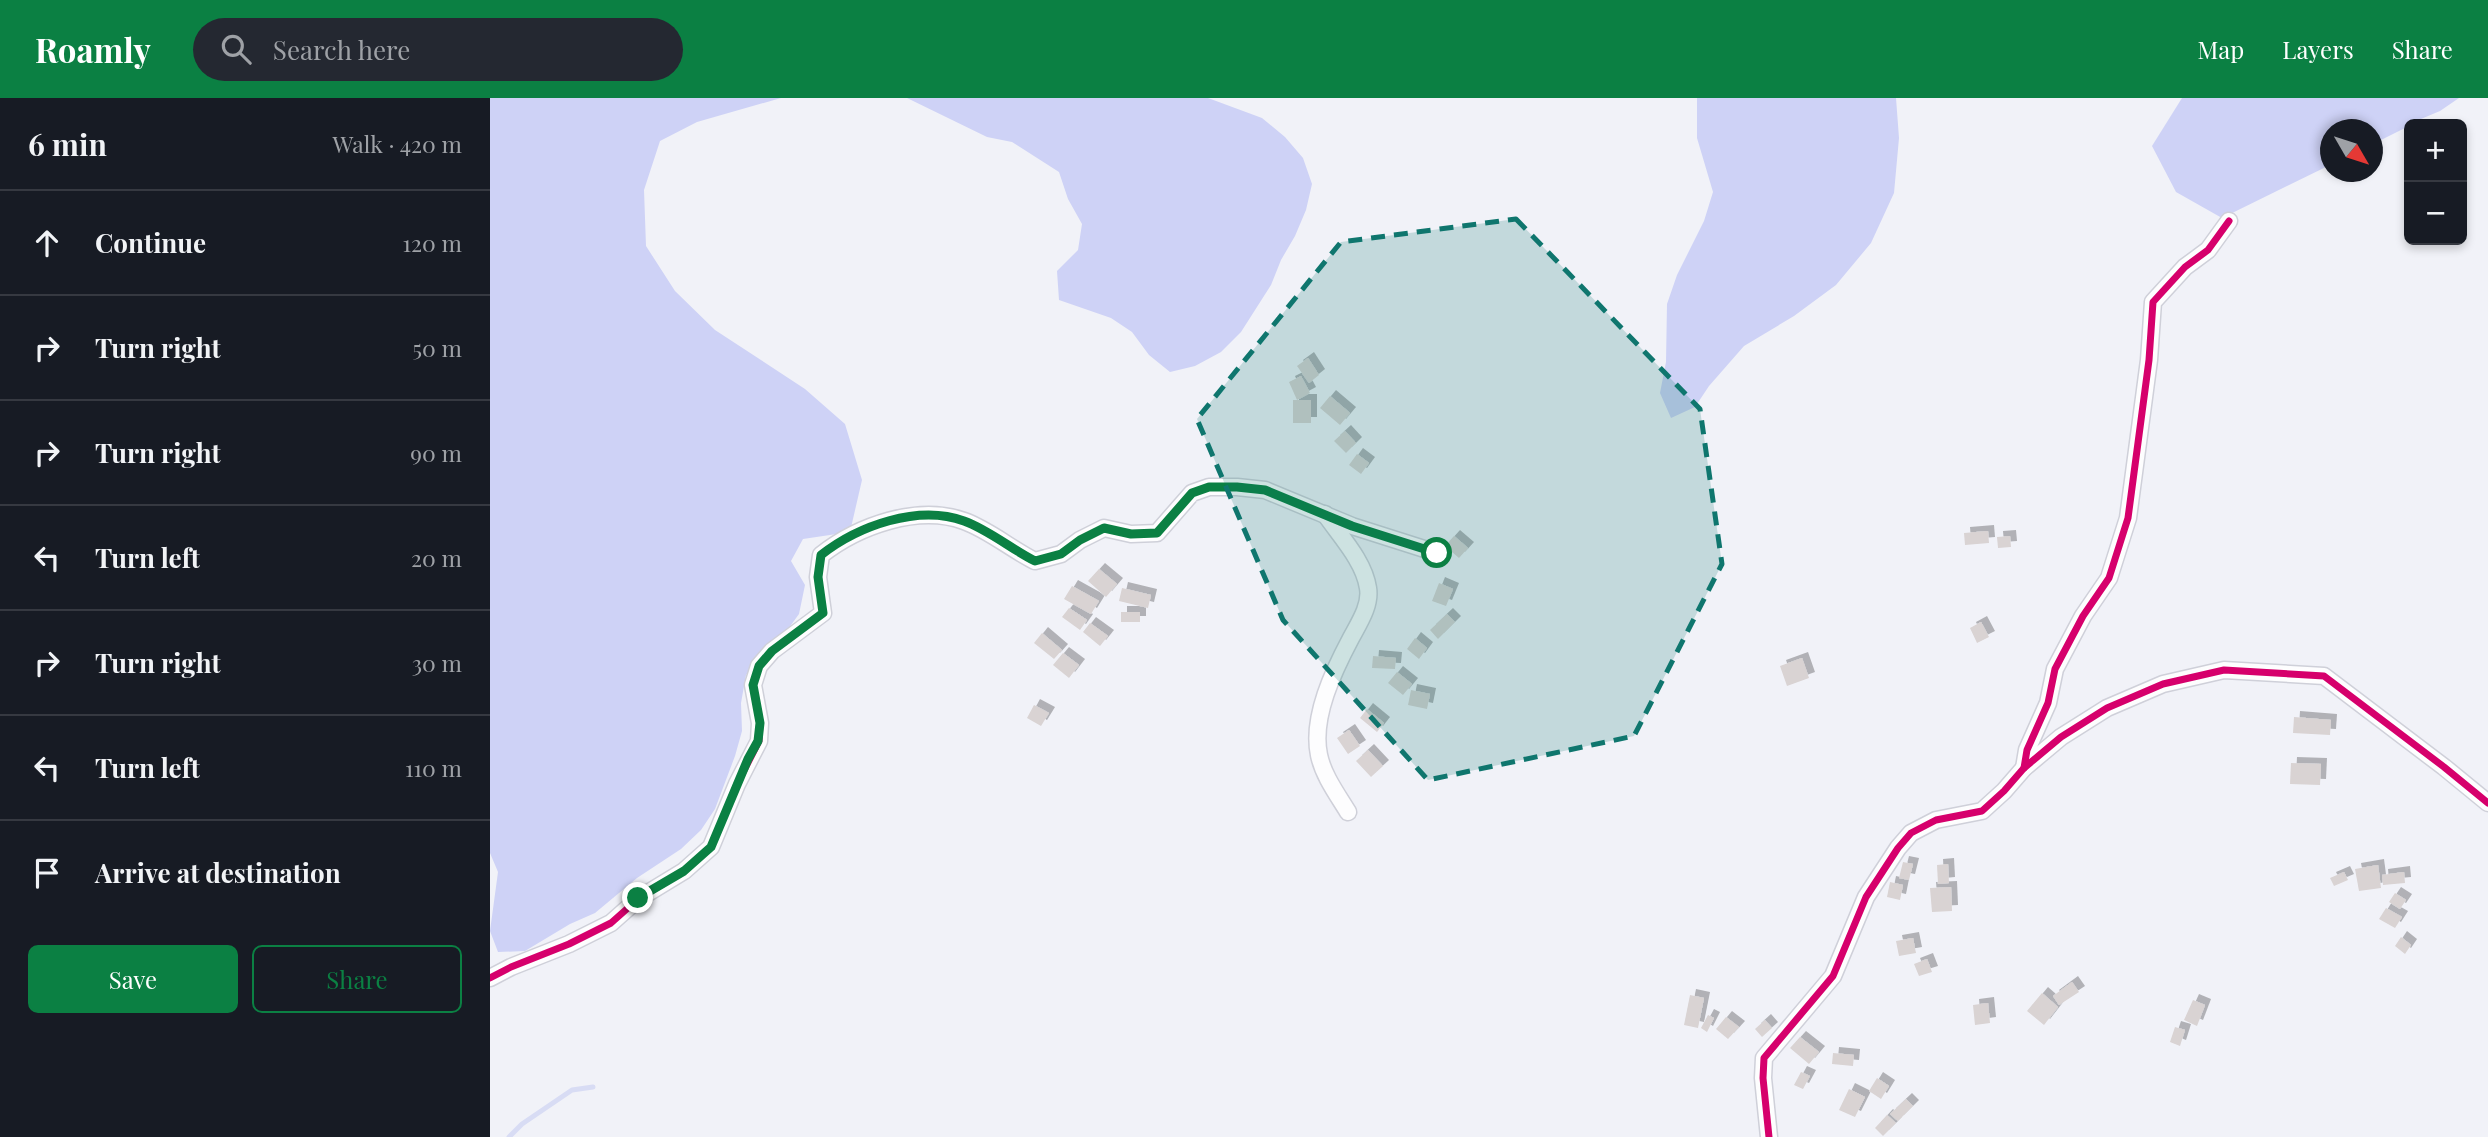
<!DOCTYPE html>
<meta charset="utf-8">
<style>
body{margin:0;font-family:"Playfair Display",serif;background:#242831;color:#f1f3f6}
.controls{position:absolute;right:21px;top:21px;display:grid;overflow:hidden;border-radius:10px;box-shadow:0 4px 10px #0003}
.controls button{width:63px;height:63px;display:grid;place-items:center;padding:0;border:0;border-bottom:2px solid #363941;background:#171b24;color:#f1f3f6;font:35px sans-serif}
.compass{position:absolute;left:1830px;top:21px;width:63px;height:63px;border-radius:50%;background:#171b24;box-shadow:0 4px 10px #0003;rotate:129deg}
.stop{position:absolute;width:21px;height:21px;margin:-16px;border:5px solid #0b8043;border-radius:50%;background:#fff}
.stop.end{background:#0b8043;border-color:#fff;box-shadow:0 2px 7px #0008}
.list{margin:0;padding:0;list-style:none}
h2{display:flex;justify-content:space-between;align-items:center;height:91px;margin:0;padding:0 28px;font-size:30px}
h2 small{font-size:23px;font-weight:400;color:#9ea1a6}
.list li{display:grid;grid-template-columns:46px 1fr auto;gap:21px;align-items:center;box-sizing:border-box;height:105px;padding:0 28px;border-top:2px solid #363941}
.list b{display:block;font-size:26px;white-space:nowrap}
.list em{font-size:23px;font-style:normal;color:#9ea1a6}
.actions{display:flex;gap:14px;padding:21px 28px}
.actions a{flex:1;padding:16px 0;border:2px solid #0b8043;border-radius:10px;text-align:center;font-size:24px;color:#0b8043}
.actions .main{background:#0b8043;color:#fff}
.icon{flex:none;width:38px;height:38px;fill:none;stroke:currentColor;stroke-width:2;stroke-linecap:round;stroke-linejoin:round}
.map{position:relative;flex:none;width:1998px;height:1039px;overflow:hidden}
header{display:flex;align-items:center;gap:42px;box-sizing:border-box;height:98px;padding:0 35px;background:#0b8043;color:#fff}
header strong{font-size:33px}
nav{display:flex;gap:38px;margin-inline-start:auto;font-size:24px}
.search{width:490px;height:63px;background:#242831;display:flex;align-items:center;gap:18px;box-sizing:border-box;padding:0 24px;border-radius:38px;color:#9ea1a6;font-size:26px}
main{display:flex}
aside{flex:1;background:#171b24}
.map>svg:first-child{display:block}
.green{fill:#ced2f6}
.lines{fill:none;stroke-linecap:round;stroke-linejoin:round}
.stream{stroke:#d8dcf4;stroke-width:5}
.building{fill:#d9d3d3;filter:url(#shadow)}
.minor-casing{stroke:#cfd0d9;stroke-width:19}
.minor{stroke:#fdfdfe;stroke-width:16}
.cycleway-casing{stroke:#fefefe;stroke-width:11}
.cycleway{stroke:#d6006c;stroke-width:7}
.route{stroke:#0b8043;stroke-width:9}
.marked{fill:#0f766e;fill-opacity:0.2;stroke:#0f766e;stroke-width:5;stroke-dasharray:14 9;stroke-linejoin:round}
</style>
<header>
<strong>Roamly</strong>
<div class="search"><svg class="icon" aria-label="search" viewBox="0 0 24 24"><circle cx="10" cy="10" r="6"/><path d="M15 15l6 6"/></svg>Search here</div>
<nav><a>Map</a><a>Layers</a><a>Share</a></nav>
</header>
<main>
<aside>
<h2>6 min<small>Walk · 420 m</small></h2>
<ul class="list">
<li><svg class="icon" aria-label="ahead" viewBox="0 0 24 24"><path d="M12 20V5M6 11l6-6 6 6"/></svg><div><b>Continue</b></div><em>120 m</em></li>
<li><svg class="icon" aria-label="right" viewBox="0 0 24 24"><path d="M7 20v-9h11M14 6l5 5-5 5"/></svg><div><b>Turn right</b></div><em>50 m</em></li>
<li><svg class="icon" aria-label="right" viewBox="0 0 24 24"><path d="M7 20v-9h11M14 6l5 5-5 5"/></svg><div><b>Turn right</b></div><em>90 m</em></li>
<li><svg class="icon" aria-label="left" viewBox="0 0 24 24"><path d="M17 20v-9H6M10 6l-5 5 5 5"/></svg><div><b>Turn left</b></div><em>20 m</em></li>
<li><svg class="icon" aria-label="right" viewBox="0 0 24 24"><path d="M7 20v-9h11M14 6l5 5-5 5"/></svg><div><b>Turn right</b></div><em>30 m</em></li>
<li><svg class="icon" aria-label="left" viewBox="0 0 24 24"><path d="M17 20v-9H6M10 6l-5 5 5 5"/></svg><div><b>Turn left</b></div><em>110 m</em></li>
<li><svg class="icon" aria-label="arrive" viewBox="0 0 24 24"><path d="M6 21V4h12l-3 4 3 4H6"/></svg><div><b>Arrive at destination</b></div></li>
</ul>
<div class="actions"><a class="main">Save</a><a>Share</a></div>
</aside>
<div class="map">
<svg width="1998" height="1039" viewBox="0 0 1998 1039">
<defs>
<filter id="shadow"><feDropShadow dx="6" dy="-6" stdDeviation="0" flood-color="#0004"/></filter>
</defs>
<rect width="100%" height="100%" fill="#f1f2f8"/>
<g class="green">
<polygon points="0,0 291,0 207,24 170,43 154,92 156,148 185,193 225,232 315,291 355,326 372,382 360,434 313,441 301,463 315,487 309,516 293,538 274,555 256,577 251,605 252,633 245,658 225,711 211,732 191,751 147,780 105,815 80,826 35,853 8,854 0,833 8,774 0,755"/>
<polygon points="417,0 718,0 772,20 795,39 813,60 822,86 816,112 805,138 791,162 781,187 751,234 731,254 705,268 680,274 659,257 642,234 621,220 569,202 567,173 588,152 592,126 578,101 569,74 522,44 497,39"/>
<polygon points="1207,0 1406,0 1409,40 1404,95 1381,145 1346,187 1304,218 1254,248 1219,288 1205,309 1181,320 1170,295 1176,264 1177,206 1187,177 1214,123 1223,94 1207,40"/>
<polygon points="1692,0 1969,0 1950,13 1919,26 1919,28 1883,46 1882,32 1840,32 1840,67 1732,120 1686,94 1662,48"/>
</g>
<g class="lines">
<polyline class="stream" points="19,1039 32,1026 82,992 103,989"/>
</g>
<g class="building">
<polygon points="818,260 829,277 819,285 807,268"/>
<polygon points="811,278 820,295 807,302 799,284"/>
<polygon points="840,298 860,315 850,327 830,310"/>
<rect x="803" y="302" width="18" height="23"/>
<polygon points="855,333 866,345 856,355 844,343"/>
<polygon points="867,356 879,365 871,376 859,367"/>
<polygon points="1498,433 1499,445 1475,447 1474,435"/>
<polygon points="964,438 978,450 969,460 955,448"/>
<polygon points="1520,438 1521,449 1508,450 1507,439"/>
<polygon points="609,471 627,486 616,499 598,483"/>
<polygon points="949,485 963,491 956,508 942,503"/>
<polygon points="582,488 609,503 601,516 574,501"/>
<polygon points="632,490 661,497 658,510 629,503"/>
<polygon points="579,510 597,522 590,532 572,519"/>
<rect x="631" y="514" width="19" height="10"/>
<polygon points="957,516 965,524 948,541 940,532"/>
<polygon points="1491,524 1499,539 1487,545 1480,530"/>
<polygon points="600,525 618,538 610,548 593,534"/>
<polygon points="552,535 572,552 564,561 544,545"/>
<polygon points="925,540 937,550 929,561 917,551"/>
<polygon points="573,555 589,567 579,580 563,567"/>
<polygon points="883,558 906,560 905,571 882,570"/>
<polygon points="1312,560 1319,580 1297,588 1290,568"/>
<polygon points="907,574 922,586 913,597 898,585"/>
<polygon points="921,592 940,596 937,611 918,607"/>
<polygon points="544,607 559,615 551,628 537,620"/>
<polygon points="877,611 894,625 887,634 870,620"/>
<polygon points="1804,619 1841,622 1840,637 1803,635"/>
<polygon points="859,632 870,648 858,656 847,640"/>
<polygon points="878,652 893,668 881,679 866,663"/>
<polygon points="1801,665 1831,666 1830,687 1800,686"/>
<polygon points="1413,764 1423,766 1419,782 1409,780"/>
<polygon points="1458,766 1459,785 1448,786 1447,767"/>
<polygon points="1888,767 1891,790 1869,793 1865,771"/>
<polygon points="1854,774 1858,782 1844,788 1840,780"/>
<polygon points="1914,774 1915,785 1893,787 1892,777"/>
<polygon points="1400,784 1413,787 1410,802 1397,799"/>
<polygon points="1461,789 1462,813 1442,814 1440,790"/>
<polygon points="1905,795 1916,802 1910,811 1899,804"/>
<polygon points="1896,810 1912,819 1905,830 1889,821"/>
<polygon points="1911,839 1921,847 1915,856 1905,848"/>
<polygon points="1423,840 1426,855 1409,858 1406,843"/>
<polygon points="1437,861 1442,874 1429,878 1424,866"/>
<polygon points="1582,884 1589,894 1569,907 1563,898"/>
<polygon points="1552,895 1568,909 1554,927 1537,913"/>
<polygon points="1200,897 1214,900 1208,930 1194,927"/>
<polygon points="1703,902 1715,907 1707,928 1694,922"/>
<polygon points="1498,905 1500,925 1485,927 1483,907"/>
<polygon points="1218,917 1224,920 1217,934 1211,930"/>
<polygon points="1236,919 1249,929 1238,941 1226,931"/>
<polygon points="1275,922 1282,930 1272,939 1265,931"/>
<polygon points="1685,929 1695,932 1690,948 1680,944"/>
<polygon points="1310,939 1329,954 1319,966 1300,950"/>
<polygon points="1343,955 1364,957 1363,968 1342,966"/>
<polygon points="1311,974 1320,978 1313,991 1304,987"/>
<polygon points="1387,980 1399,988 1391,1001 1379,993"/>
<polygon points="1359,991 1375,999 1365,1019 1349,1012"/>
<polygon points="1416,1001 1423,1008 1408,1023 1400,1016"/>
<polygon points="1397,1017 1406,1025 1393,1038 1385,1030"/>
</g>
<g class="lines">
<g class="minor-casing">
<g id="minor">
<path d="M835 416C850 438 874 463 878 490 881 507 869 525 861 540 844 572 821 619 829 657 833 677 847 696 858 714"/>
<polyline points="1534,670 1537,652 1558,605 1565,571 1593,518 1619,480 1638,420 1659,262 1663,204 1695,169 1718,152 1739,123"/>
<path d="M0 880 21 869 79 846 121 825 148 801 194 773 221 749 247 686 269 643 270 625 263 587 269 568 282 553 333 515 328 479 331 457C368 428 428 406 474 423 499 432 521 451 545 463L571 456 590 442 614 430 641 436 667 435 702 395 719 389H747L775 392 862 428 947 455"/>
<polyline points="1279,1039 1273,980 1274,960 1343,878 1376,799 1408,750 1421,735 1446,722 1492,713 1514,693 1534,670 1571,639 1617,610 1673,586 1734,572 1834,578 1954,669 1998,705"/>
</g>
</g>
<use href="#minor" class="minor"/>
<g class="cycleway-casing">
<g id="cycleway">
<polyline points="1534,670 1537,652 1558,605 1565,571 1593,518 1619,480 1638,420 1659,262 1663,204 1695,169 1718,152 1739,123"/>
<path d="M0 880 21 869 79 846 121 825 148 801 194 773 221 749 247 686 269 643 270 625 263 587 269 568 282 553 333 515 328 479 331 457C368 428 428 406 474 423 499 432 521 451 545 463L571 456 590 442 614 430 641 436 667 435 702 395 719 389H747L775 392 862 428 947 455"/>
<polyline points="1279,1039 1273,980 1274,960 1343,878 1376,799 1408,750 1421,735 1446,722 1492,713 1514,693 1534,670 1571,639 1617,610 1673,586 1734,572 1834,578 1954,669 1998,705"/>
</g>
</g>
<use href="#cycleway" class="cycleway"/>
</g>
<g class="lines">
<path class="route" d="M148 800 194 773 221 749 258 661 268 643 270 625 263 587 269 568 282 553 333 515 328 479 331 457C368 428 428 406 474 423 499 432 521 451 545 463L571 456 590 442 614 430 641 436 667 435 702 395 719 389H747L775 392 862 428 947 455"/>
</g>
<path class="marked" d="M1026 121 1210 311 1232 466 1144 638 938 682 793 522 707 321 851 144Z"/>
</svg>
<div class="controls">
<button>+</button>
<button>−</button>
</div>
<svg class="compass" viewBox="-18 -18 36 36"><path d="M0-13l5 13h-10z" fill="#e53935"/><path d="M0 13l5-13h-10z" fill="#9ea1a6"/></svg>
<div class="stop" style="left:947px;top:455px"></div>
<div class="stop end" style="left:148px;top:800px"></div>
</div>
</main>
